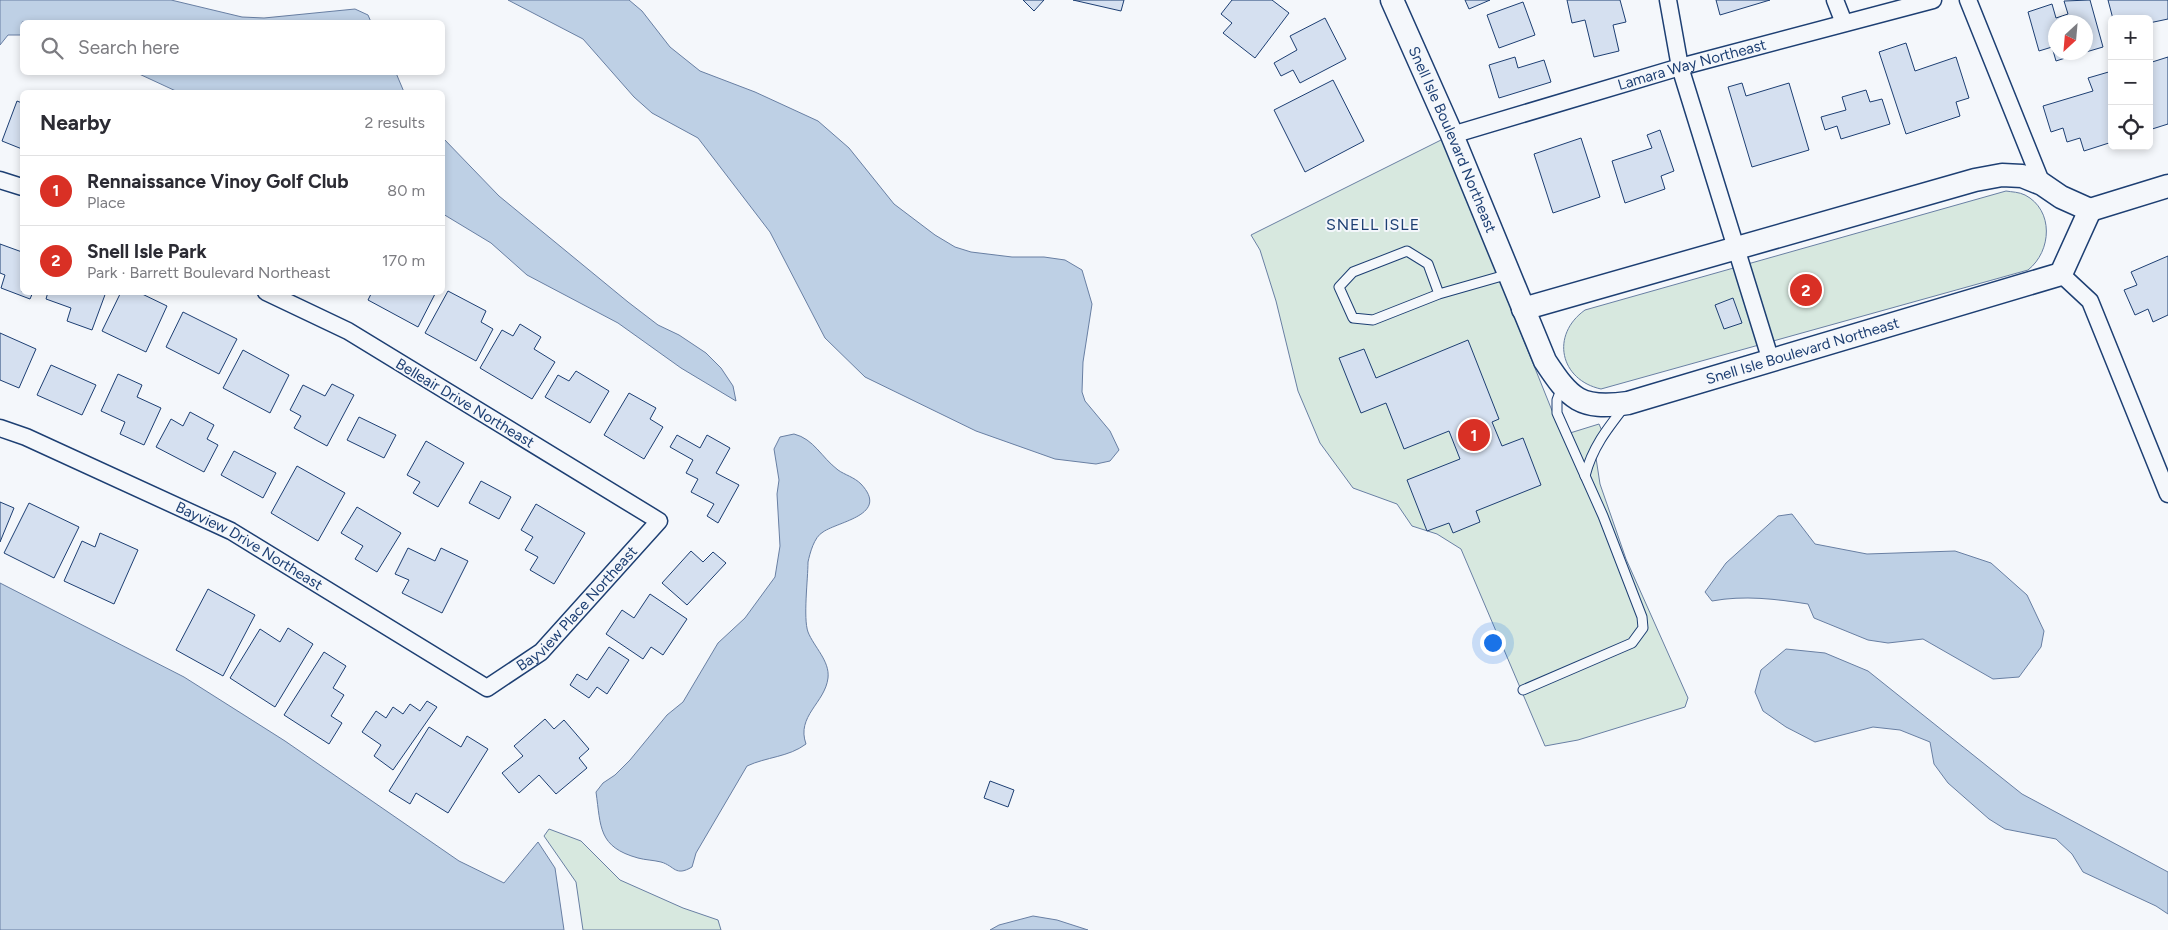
<!DOCTYPE html>
<meta charset="utf-8">
<style>
body{margin:0;font-family:Figtree,sans-serif;background:#f2f2f3;color:#2b2b33}
.controls{position:absolute;right:15px;top:15px;display:grid;overflow:hidden;border-radius:8px;box-shadow:0 2px 8px #0003}
.controls button{width:45px;height:45px;display:grid;place-items:center;padding:0;border:0;border-bottom:1px solid #e1e1e2;background:#fff;color:#2b2b33;font:25px sans-serif}
.compass{position:absolute;left:2048px;top:15px;width:45px;height:45px;border-radius:50%;background:#fff;box-shadow:0 2px 8px #0003;rotate:206deg}
.you{position:absolute;left:1492px;top:642px;width:18px;height:18px;margin:-12px;border:4px solid #fff;border-radius:50%;background:#1a73e8;box-shadow:0 0 0 8px #1a73e833}
.badge{display:grid;place-items:center;width:32px;height:32px;border-radius:50%;background:#d93025;color:#fff;font-size:16px;font-weight:700}
.pin{position:absolute;translate:-50% -50%;border:2px solid #fff;box-shadow:0 1px 5px #0006}
.list{margin:0;padding:0;list-style:none}
h2{display:flex;justify-content:space-between;align-items:center;height:65px;margin:0;padding:0 20px;font-size:21px}
h2 small{font-size:16px;font-weight:400;color:#7c7c81}
.list li{display:grid;grid-template-columns:32px 1fr auto;gap:15px;align-items:center;box-sizing:border-box;height:70px;padding:0 20px;border-top:1px solid #e1e1e2}
.list b{display:block;font-size:19px;white-space:nowrap}
.list p{margin:0;font-size:16px;white-space:nowrap;color:#7c7c81}
.list em{font-size:16px;font-style:normal;color:#7c7c81}
.icon{flex:none;width:28px;height:28px;fill:none;stroke:currentColor;stroke-width:2;stroke-linecap:round;stroke-linejoin:round}
.map{position:relative;flex:none;width:2168px;height:930px;overflow:hidden}
.search{position:absolute;background:#fff;box-shadow:0 2px 8px #0003;left:20px;top:20px;width:425px;height:55px;display:flex;align-items:center;gap:12px;box-sizing:border-box;padding:0 18px;border-radius:8px;color:#7c7c81;font-size:19px}
.panel{position:absolute;background:#fff;box-shadow:0 2px 8px #0003;left:20px;top:90px;width:425px;height:205px;border-radius:8px}
.map>svg:first-child{display:block}
.green{fill:#d7e8df;stroke:#687fa3}
.water{fill:#bed0e5;stroke:#687fa3}
.building{fill:#d5e0f0;stroke:#1d3f73}
.lines{fill:none;stroke-linecap:round;stroke-linejoin:round}
.lane-casing{stroke:#1d3f73;stroke-width:11}
.street-casing{stroke:#1d3f73;stroke-width:19}
.secondary-casing{stroke:#1d3f73;stroke-width:25}
.lane{stroke:#f4f7fb;stroke-width:9}
.street{stroke:#f4f7fb;stroke-width:16}
.secondary{stroke:#f4f7fb;stroke-width:22}
.labels{text-anchor:middle;dominant-baseline:central;stroke-width:4;stroke-linejoin:round;paint-order:stroke}
.street-label{font-size:15px;fill:#1d3f73;stroke:#f4f7fb}
.neighbourhood-label{font-size:16px;letter-spacing:1px;fill:#1d3f73;stroke:#f4f7fb}
</style>
<div class="map">
<svg width="2168" height="930" viewBox="0 0 2168 930">
<rect width="100%" height="100%" fill="#f4f7fb"/>
<g class="green">
<polygon points="1443,139 1559,428 1570,433 1599,424 1605,438 1596,458 1600,484 1626,559 1688,698 1685,707 1578,740 1545,746 1461,549 1437,534 1412,526 1397,504 1353,488 1320,443 1298,391 1276,301 1260,250 1251,235"/>
<path d="M2006 191C2012 192 2019 192 2025 195 2054 210 2052 251 2028 270L1601 389C1560 380 1550 335 1585 310Z"/>
<polygon points="549,829 581,841 620,880 683,908 718,920 721,930 583,930 576,882 544,836"/>
</g>
<g class="water">
<polygon points="0,0 171,0 242,17 264,18 355,9 368,15 371,22 22,22 22,35 8,35 0,45"/>
<polygon points="508,0 629,0 642,11 670,47 700,71 755,92 818,121 849,148 894,204 935,235 955,247 971,252 1012,257 1044,257 1065,260 1082,270 1092,304 1083,362 1082,392 1085,401 1110,431 1119,450 1110,461 1096,464 1055,459 976,431 865,377 825,338 770,232 698,138 652,113 634,97 583,39"/>
<polygon points="137,73 396,73 404,92 178,92"/>
<polygon points="443,138 499,196 628,302 658,325 679,335 706,353 721,368 733,386 736,401 681,368 618,323 527,275 491,243 443,214"/>
<path d="M794 434C814 439 821 457 838 470 845 475 854 477 861 484 890 515 839 521 823 532 814 537 810 553 808 562 808 579 803 618 808 632 814 647 830 661 828 678 825 703 796 716 806 744 789 757 766 757 747 766L696 853 692 867C675 877 675 866 661 862 653 860 645 860 638 858 598 847 601 827 596 792L603 783 615 775 630 760 667 715 683 702 718 643 745 618 775 577 780 546 777 494 779 480 774 449 780 437Z"/>
<path d="M1792 514 1815 544 1867 554 1955 551 1991 563 2027 595 2044 631 2041 647 2019 677 1993 679 1923 639 1888 643 1868 640 1814 618 1808 604C1776 599 1744 595 1712 601L1705 592 1726 563 1778 516Z"/>
<polygon points="0,583 184,677 285,741 459,861 504,883 538,842 555,868 564,930 0,930"/>
<polygon points="1786,649 1825,653 1868,671 2022,794 2168,872 2168,914 2156,906 2083,872 2072,854 2056,839 2005,829 1989,819 1948,783 1934,764 1930,742 1900,730 1873,727 1815,742 1786,727 1763,711 1755,692 1761,670"/>
<polygon points="1033,916 1057,920 1088,930 990,930 999,925"/>
</g>
<g class="building">
<polygon points="1023,0 1044,0 1034,11"/>
<polygon points="1073,0 1124,0 1121,11"/>
<polygon points="1232,0 1272,0 1289,13 1255,58 1223,33 1232,23 1221,14"/>
<polygon points="1465,0 1490,0 1469,9"/>
<polygon points="1567,0 1620,0 1626,22 1613,25 1619,51 1594,57 1585,20 1572,23"/>
<polygon points="1716,0 1770,0 1720,15"/>
<polygon points="2090,0 2103,47 2086,52 2086,22 2056,22 2056,52 2084,52 2056,61 2052,47 2039,51 2028,12 2052,4 2056,18 2068,14 2064,1"/>
<polygon points="2108,0 2168,0 2168,19 2149,23 2149,19 2113,19"/>
<polygon points="1523,2 1535,35 1499,48 1487,15"/>
<polygon points="1325,18 1346,59 1300,83 1293,70 1281,76 1274,63 1297,50 1290,36"/>
<polygon points="1906,43 1915,71 1956,57 1969,98 1956,102 1960,116 1906,134 1879,52"/>
<polygon points="1515,57 1518,68 1544,60 1551,82 1499,98 1489,65"/>
<polygon points="2168,57 2168,124 2149,130 2149,63"/>
<polygon points="2112,71 2112,142 2084,151 2080,138 2067,142 2063,128 2051,132 2043,106 2093,91 2088,78"/>
<polygon points="1333,80 1364,141 1305,172 1274,110"/>
<polygon points="1742,83 1746,96 1789,83 1809,150 1752,167 1728,87"/>
<polygon points="1866,90 1870,102 1882,99 1890,124 1841,139 1837,126 1825,130 1821,117 1846,110 1842,97"/>
<polygon points="17,101 22,103 22,149 2,141"/>
<polygon points="1660,130 1674,171 1661,176 1665,189 1625,203 1612,161 1652,148 1647,135"/>
<polygon points="1581,138 1600,197 1553,213 1534,154"/>
<polygon points="0,244 22,252 22,292 33,292 30,299 1,288 5,275 0,273"/>
<polygon points="2168,256 2168,315 2153,322 2148,309 2135,315 2124,290 2137,285 2131,272"/>
<polygon points="448,291 486,311 481,322 493,329 476,361 425,333"/>
<polygon points="48,292 106,292 92,330 67,321 71,308 46,299"/>
<polygon points="121,292 138,292 167,306 146,352 102,331"/>
<polygon points="372,292 436,292 418,327 368,300"/>
<polygon points="1733,298 1742,323 1724,329 1715,305"/>
<polygon points="183,312 237,339 219,374 166,347"/>
<polygon points="520,324 541,337 534,349 555,362 532,399 480,368 502,330 513,336"/>
<polygon points="0,333 36,349 19,388 0,380"/>
<polygon points="1468,340 1499,419 1492,422 1502,446 1523,438 1541,485 1476,511 1480,522 1453,533 1449,523 1427,531 1407,480 1460,459 1449,431 1404,449 1386,403 1361,413 1339,358 1364,349 1376,378"/>
<polygon points="243,350 289,375 270,413 223,388"/>
<polygon points="51,365 96,385 82,415 37,395"/>
<polygon points="576,371 609,391 590,423 545,397 558,375 569,381"/>
<polygon points="118,374 142,385 137,397 161,408 144,445 120,434 125,422 101,411"/>
<polygon points="332,384 354,395 327,446 294,428 301,416 290,410 303,385 325,396"/>
<polygon points="629,393 656,408 650,419 663,427 644,459 604,435"/>
<polygon points="190,412 214,425 207,439 218,445 204,472 156,447 171,419 183,426"/>
<polygon points="359,417 396,435 384,458 347,440"/>
<polygon points="677,435 700,448 707,435 730,448 716,473 739,485 718,523 707,516 714,504 691,492 698,479 686,473 693,460 670,447"/>
<polygon points="426,441 464,463 438,507 413,493 420,482 407,475"/>
<polygon points="234,451 276,473 263,498 221,475"/>
<polygon points="297,466 345,493 318,541 271,513"/>
<polygon points="481,481 511,497 499,519 469,503"/>
<polygon points="0,502 14,508 0,542"/>
<polygon points="29,503 79,527 54,578 4,553"/>
<polygon points="536,504 585,533 554,584 530,570 538,557 525,550 533,537 521,530"/>
<polygon points="357,507 401,533 377,572 355,559 363,546 341,533"/>
<polygon points="100,533 138,550 114,604 64,581 82,541 95,547"/>
<polygon points="408,548 435,561 441,548 468,561 442,613 402,593 409,580 395,574"/>
<polygon points="691,551 703,562 713,552 726,563 687,605 662,583"/>
<polygon points="208,589 255,615 223,676 176,650"/>
<polygon points="650,594 687,619 663,655 651,647 643,659 606,634 622,610 634,618"/>
<polygon points="288,628 313,644 275,707 230,678 260,629 280,642"/>
<polygon points="609,647 629,660 607,694 597,687 589,698 570,685 577,674 587,680"/>
<polygon points="324,652 346,666 333,688 344,695 331,716 342,723 329,744 284,715"/>
<polygon points="427,701 437,707 393,770 374,756 381,745 362,732 376,711 386,718 393,707 403,714 410,704 420,711"/>
<polygon points="545,719 554,729 564,720 589,749 579,758 587,768 556,794 539,775 519,793 502,773 523,756 514,746"/>
<polygon points="429,727 461,747 467,736 488,749 448,813 416,793 410,804 389,791"/>
<polygon points="990,781 1014,790 1008,807 984,798"/>
</g>
<g class="lines">
<g class="lane-casing">
<g id="lane">
<polyline points="1439,294 1428,264 1407,251 1353,272 1339,287 1353,318 1373,320 1439,294 1509,274"/>
<path d="M1585 476C1592 448 1607 429 1625 406"/>
<polyline points="1523,690 1632,643 1643,628 1642,617 1603,516 1557,413 1557,400 1562,387"/>
</g>
</g>
<g class="street-casing">
<g id="street">
<polyline points="1668,0 1680,67 1771,361"/>
<polyline points="1835,0 1844,23"/>
<polyline points="1968,0 2042,184"/>
<path id="s1" d="M1452 135 1680 67 1933 0"/>
<polyline points="0,180 22,187"/>
<polyline points="2061,274 2090,301 2168,494"/>
<path id="s2" d="M0 428 26 437 231 531 487 688 541 652 659 521 348 331 266 292"/>
</g>
</g>
<g class="secondary-casing">
<g id="secondary">
<path id="s3" d="M1392 0 1452 135 1545 361C1570 399 1580 410 1628 403L2061 274 2090 210"/>
<polyline points="1523,309 1975,180 2002,175 2022,176 2042,184 2061,197 2090,210 2168,186"/>
</g>
</g>
<use href="#lane" class="lane"/>
<use href="#street" class="street"/>
<use href="#secondary" class="secondary"/>
</g>
<g class="labels">
<g class="street-label">
<text stroke="none"><textPath href="#s1" startOffset="250">Lamara Way Northeast</textPath></text>
<text stroke="none"><textPath href="#s3" startOffset="152">Snell Isle Boulevard Northeast</textPath></text>
<text stroke="none"><textPath href="#s3" startOffset="676">Snell Isle Boulevard Northeast</textPath></text>
<text transform="translate(465 403) rotate(31)">Belleair Drive Northeast</text>
<text stroke="none"><textPath href="#s2" startOffset="276">Bayview Drive Northeast</textPath></text>
<text stroke="none"><textPath href="#s2" startOffset="674">Bayview Place Northeast</textPath></text>
</g>
<g class="neighbourhood-label">
<text x="1373" y="224">SNELL ISLE</text>
</g>
</g>
</svg>
<div class="controls">
<button>+</button>
<button>−</button>
<button><svg class="icon" aria-label="locate" viewBox="0 0 24 24"><circle cx="12" cy="12" r="6"/><path d="M12 2v4M12 18v4M2 12h4M18 12h4"/></svg></button>
</div>
<svg class="compass" viewBox="-18 -18 36 36"><path d="M0-13l5 13h-10z" fill="#e53935"/><path d="M0 13l5-13h-10z" fill="#7c7c81"/></svg>
<div class="you"></div>
<div class="pin badge" style="left:1474px;top:435px">1</div>
<div class="pin badge" style="left:1806px;top:290px">2</div>
<div class="search"><svg class="icon" aria-label="search" viewBox="0 0 24 24"><circle cx="10" cy="10" r="6"/><path d="M15 15l6 6"/></svg>Search here</div>
<section class="panel">
<h2>Nearby<small>2 results</small></h2>
<ul class="list">
<li><span class="badge">1</span><div><b>Rennaissance Vinoy Golf Club</b><p>Place</p></div><em>80 m</em></li>
<li><span class="badge">2</span><div><b>Snell Isle Park</b><p>Park · Barrett Boulevard Northeast</p></div><em>170 m</em></li>
</ul>
</section>
</div>
